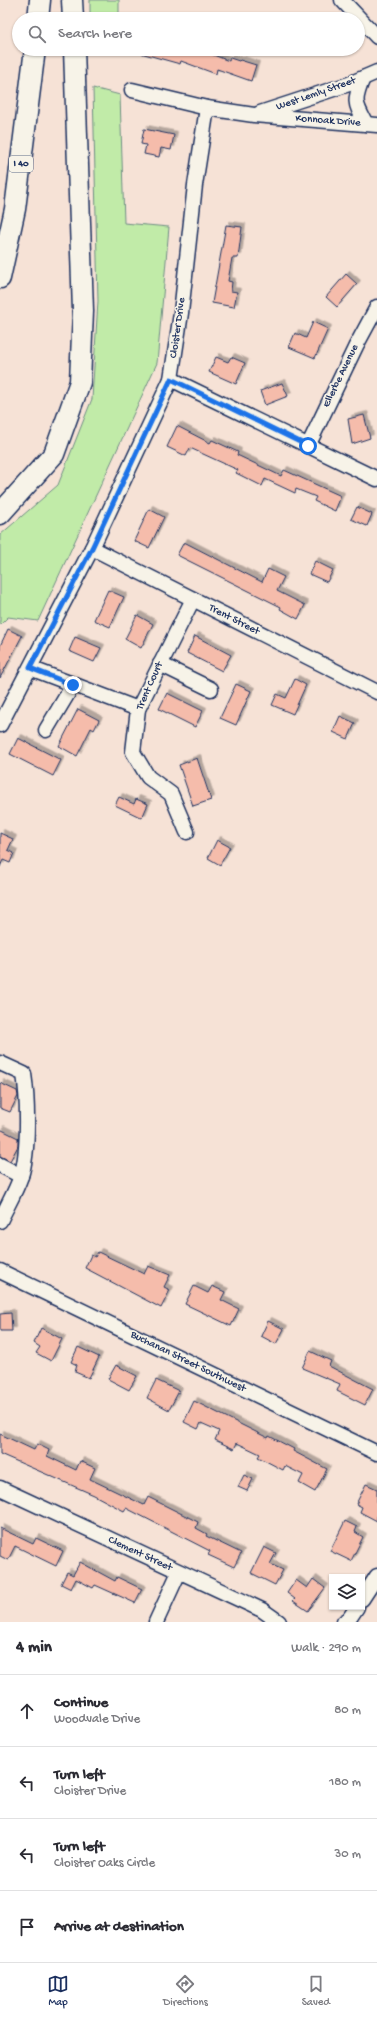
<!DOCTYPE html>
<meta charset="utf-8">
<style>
body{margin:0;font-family:"Gochi Hand",sans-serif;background:#f2f2f3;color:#2b2b33}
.controls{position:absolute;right:12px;bottom:12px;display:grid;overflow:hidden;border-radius:0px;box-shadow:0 1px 3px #0004}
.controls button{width:36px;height:36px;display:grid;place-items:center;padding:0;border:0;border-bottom:1px solid #e1e1e2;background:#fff;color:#2b2b33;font:20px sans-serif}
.stop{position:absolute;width:12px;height:12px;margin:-9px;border:3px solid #1a73e8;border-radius:50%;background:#fff}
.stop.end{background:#1a73e8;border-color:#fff;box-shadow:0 1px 4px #0008}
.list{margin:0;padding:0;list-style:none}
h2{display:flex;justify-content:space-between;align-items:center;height:52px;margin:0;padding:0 16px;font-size:17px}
h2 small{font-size:13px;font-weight:400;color:#7c7c81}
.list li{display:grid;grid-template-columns:26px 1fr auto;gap:12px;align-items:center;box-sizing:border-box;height:72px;padding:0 16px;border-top:1px solid #e1e1e2}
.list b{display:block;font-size:15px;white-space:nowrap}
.list p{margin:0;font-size:13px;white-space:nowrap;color:#7c7c81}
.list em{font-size:13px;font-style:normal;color:#7c7c81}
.icon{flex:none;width:22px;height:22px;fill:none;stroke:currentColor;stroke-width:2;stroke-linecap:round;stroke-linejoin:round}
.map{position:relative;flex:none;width:377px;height:1622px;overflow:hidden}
.search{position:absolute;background:#fff;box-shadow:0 1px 3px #0004;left:12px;right:12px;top:12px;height:44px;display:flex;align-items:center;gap:10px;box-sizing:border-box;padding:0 14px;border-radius:22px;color:#7c7c81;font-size:15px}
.sheet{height:340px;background:#fff}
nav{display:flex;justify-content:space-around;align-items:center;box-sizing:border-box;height:56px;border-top:1px solid #e1e1e2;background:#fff;font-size:11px;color:#7c7c81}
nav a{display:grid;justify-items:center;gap:2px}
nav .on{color:#1b2f5e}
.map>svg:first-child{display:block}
.green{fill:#c1eba8;stroke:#6e8d83}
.building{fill:#f5bcab;stroke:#1b2f5e;filter:url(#shadow)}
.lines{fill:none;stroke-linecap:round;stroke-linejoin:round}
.minor-casing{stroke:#1b2f5e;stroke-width:17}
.highway-casing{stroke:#1b2f5e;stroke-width:23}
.minor{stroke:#f7f3e8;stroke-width:14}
.highway{stroke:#f7f3e8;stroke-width:20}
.route{stroke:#1a73e8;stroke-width:5}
.labels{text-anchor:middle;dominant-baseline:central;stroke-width:3.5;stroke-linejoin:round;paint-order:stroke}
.shield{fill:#f7f3e8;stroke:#5d6a87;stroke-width:1}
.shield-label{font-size:10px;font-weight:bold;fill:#1b2f5e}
.street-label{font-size:11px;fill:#1b2f5e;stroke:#f7f3e8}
</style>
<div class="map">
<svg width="377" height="1622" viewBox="0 0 377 1622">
<defs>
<filter id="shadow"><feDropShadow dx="3.5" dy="-3.5" stdDeviation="0" flood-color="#0004"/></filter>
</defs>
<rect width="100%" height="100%" fill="#f6e2d6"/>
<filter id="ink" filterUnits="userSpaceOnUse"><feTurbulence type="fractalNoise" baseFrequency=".025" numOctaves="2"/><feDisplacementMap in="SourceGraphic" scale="8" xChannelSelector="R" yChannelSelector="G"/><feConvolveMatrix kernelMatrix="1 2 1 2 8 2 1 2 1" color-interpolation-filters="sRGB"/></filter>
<g filter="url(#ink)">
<g class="green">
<rect x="90" y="0" width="29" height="19"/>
<polygon points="93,88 120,95 124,223 169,227 157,363 38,621 8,617 0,625 0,535 58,485 92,399 98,301"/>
</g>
<g class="building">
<polygon points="137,49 184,49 197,53 198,49 229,61 230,58 239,61 240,60 256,65 251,81 217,69 216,74 181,61 180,64 137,52"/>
<polygon points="144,129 174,135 171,150 161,148 159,157 144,154 146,145 141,144"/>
<polygon points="226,225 242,227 238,258 232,258 228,281 232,282 231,291 237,292 234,307 212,303"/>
<polygon points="346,274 357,284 337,307 326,297"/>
<polygon points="313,322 328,329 315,358 289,347 295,333 306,338"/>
<polygon points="216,357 228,362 231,357 245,363 236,384 209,372"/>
<polygon points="282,383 288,396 265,405 260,391"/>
<polygon points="364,415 370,438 352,444 348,419"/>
<polygon points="177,426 210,443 212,440 238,452 237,455 281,476 284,470 341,496 335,511 314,501 316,497 296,489 295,493 265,479 262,486 236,473 238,470 190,448 186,456 167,447"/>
<polygon points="357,507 372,514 367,526 351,519"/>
<polygon points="149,509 164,517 149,548 134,541"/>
<polygon points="184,542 262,582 268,569 284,577 277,591 305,605 298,619 280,609 281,607 177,555"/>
<polygon points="315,561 333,570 327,582 309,574"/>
<polygon points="108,590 124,597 110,627 94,620"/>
<polygon points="137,615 153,624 141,648 125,639"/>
<polygon points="8,629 22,636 0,678 0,646"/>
<polygon points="195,636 231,655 222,671 187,653"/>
<polygon points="75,637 101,648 94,662 69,651"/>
<polygon points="295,679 306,685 293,714 272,705 277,694 286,698"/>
<polygon points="236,684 251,691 236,725 220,718"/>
<polygon points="167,693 203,711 195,727 159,709"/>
<polygon points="78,709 99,720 94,730 91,728 77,756 59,746"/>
<polygon points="340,716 355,723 348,739 333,732"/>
<polygon points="18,738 61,760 53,776 10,754"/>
<polygon points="197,758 211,800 193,806 179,765"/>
<polygon points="119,797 134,804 136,799 148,804 142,818 115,805"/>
<polygon points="0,833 13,839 8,850 14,853 10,863 3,860 0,867"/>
<polygon points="217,840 230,847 220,865 208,858"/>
<polygon points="0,1083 17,1091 18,1096 10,1112 0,1108"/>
<polygon points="0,1129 18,1138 18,1146 10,1161 0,1156"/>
<polygon points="98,1252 144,1274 148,1266 170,1275 164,1287 170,1290 161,1308 85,1268 91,1255 95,1257"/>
<polygon points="194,1286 208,1293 212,1286 225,1292 221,1300 239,1309 231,1326 185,1304"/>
<polygon points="11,1313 12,1331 0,1331 0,1314"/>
<polygon points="268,1321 284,1329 276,1344 261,1336"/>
<polygon points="41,1328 62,1339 51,1361 36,1353 40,1347 34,1343"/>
<polygon points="78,1347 99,1357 89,1378 75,1372 77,1365 71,1362"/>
<polygon points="310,1351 331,1361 329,1366 373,1389 365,1405 337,1391 340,1384 302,1368"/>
<polygon points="116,1365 137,1376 129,1390 108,1379"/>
<polygon points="156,1380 179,1391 169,1410 147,1398"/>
<polygon points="194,1401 268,1438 269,1436 294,1449 293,1451 327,1469 315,1492 299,1483 303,1475 285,1466 283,1470 258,1457 260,1454 237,1443 234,1449 215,1440 219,1431 201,1423 198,1429 184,1422"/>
<polygon points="0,1434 34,1450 37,1444 49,1450 47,1456 76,1470 80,1461 95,1468 90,1479 144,1505 148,1497 198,1522 196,1528 207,1534 206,1536 241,1553 234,1567 208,1555 210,1551 126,1508 124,1511 94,1495 0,1454"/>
<polygon points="244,1475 253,1479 247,1491 238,1487"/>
<polygon points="366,1484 377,1489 377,1521 360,1512 362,1507 356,1504"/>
<polygon points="345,1521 357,1527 355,1532 363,1537 351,1561 330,1551"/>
<polygon points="0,1528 33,1544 36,1538 63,1551 56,1566 15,1546 8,1560 0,1556"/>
<polygon points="264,1547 276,1553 270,1564 283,1570 275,1585 251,1573"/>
<polygon points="80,1562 115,1581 117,1577 142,1589 135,1603 95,1585 93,1588 76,1579 71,1589 61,1584 67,1572 73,1575"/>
<polygon points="313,1579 325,1588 308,1611 293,1601 295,1599 287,1593 296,1580 307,1588"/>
</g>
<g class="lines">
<g class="minor-casing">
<g id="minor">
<polyline points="342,0 377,37"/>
<path d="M363 78C353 102 355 103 366 124"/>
<polyline points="132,90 207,108 254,115 377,125"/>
<polyline points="260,113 349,84 377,72"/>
<polyline points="171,379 377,479"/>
<polyline points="308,446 356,346 377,307"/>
<polyline points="92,548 377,692"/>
<polyline points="160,664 211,689"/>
<polyline points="30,668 138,709"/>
<polyline points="0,725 92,548 171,379 181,313 195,185 207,108"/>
<polyline points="46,730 73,685"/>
<polyline points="187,832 171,794 148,777 133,752 138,709 193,599"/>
<path d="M0 1063 24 1074C28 1100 29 1152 21 1176 16 1191 7 1206 0 1221"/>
<polyline points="0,1165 21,1176"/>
<polyline points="0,1271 377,1453"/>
<polyline points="0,1488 262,1610 279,1622"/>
<polyline points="362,1599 377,1576"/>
<polyline points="156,1622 179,1572"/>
<polyline points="344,1622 349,1619 357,1607"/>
</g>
</g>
<g class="highway-casing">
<g id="highway">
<polyline points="72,0 73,19"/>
<polyline points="38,19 40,0"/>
<polyline points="0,278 15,209 35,49"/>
<polyline points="0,514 54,454 80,382 83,311 74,49"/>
</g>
</g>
<use href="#minor" class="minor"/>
<use href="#highway" class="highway"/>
</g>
</g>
<g class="lines" filter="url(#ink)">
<polyline class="route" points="73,685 30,668 92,548 171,379 308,446"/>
</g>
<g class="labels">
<rect class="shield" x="9" y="156" width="24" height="16" rx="3"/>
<g class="shield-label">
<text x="21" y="164">I 40</text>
</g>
<g class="street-label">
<text transform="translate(316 94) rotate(-19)">West Lemly Street</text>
<text transform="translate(328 121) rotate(4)">Konnoak Drive</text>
<text transform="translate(178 328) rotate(-82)">Cloister Drive</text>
<text transform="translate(341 376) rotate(-64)">Ellerbe Avenue</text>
<text transform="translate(234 620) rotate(27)">Trent Street</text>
<text transform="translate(150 686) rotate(-66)">Trent Court</text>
<text transform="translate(188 1362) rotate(26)">Buchanan Street Southwest</text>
<text transform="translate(140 1554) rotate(25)">Clement Street</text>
</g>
</g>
</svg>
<div class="controls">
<button><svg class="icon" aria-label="layers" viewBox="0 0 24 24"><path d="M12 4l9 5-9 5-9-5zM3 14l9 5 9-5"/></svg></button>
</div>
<div class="stop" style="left:308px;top:446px"></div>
<div class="stop end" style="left:73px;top:685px"></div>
<div class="search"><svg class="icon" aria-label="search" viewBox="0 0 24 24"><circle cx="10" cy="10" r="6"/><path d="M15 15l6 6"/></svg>Search here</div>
</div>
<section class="sheet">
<h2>4 min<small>Walk · 290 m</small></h2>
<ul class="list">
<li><svg class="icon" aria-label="ahead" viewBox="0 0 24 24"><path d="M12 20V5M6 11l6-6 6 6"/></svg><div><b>Continue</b><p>Woodvale Drive</p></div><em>80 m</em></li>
<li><svg class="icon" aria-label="left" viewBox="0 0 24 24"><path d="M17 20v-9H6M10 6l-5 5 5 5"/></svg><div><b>Turn left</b><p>Cloister Drive</p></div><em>180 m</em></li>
<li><svg class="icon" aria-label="left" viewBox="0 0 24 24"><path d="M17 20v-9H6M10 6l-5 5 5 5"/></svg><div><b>Turn left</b><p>Cloister Oaks Circle</p></div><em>30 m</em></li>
<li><svg class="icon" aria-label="arrive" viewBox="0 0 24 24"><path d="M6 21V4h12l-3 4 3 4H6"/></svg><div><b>Arrive at destination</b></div></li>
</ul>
</section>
<nav>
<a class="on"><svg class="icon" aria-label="map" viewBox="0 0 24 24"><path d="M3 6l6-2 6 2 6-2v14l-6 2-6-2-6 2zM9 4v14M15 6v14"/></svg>Map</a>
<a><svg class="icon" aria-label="directions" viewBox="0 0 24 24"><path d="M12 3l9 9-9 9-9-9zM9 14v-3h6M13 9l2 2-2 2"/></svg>Directions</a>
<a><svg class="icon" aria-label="saved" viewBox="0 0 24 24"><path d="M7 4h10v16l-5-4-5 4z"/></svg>Saved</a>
</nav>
